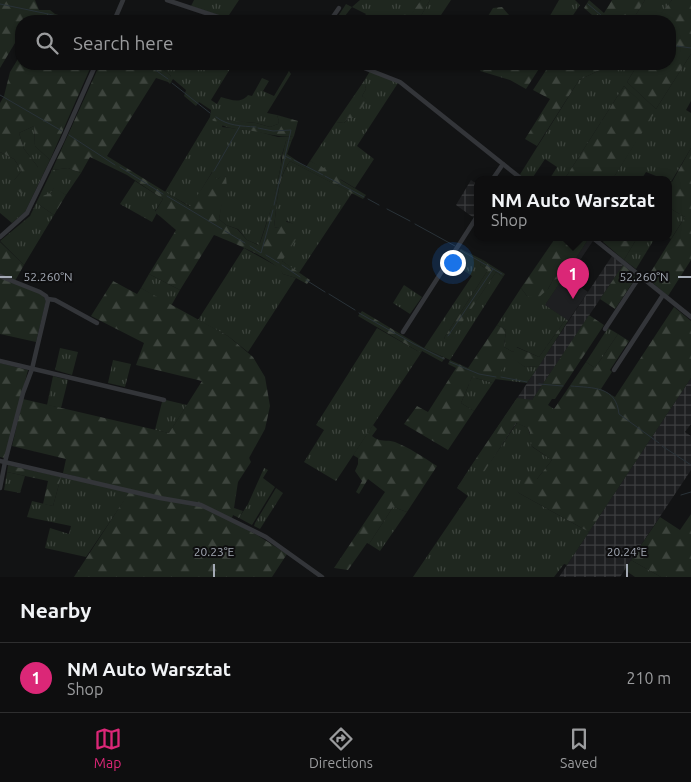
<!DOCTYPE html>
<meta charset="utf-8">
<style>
body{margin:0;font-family:Ubuntu,sans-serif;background:#171718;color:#f1f3f6}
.you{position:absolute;left:452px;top:262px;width:18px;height:18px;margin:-12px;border:4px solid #fff;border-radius:50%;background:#1a73e8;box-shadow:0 0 0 8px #1a73e833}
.badge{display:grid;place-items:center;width:32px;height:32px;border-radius:50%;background:#db2777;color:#fff;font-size:16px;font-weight:700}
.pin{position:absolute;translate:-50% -41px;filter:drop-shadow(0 1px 2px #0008)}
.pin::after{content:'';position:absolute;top:26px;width:18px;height:15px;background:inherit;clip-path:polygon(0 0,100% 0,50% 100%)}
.popup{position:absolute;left:474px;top:176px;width:198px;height:65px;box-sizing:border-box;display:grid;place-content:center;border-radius:10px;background:#0e0e0f;filter:drop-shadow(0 1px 4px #0005);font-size:16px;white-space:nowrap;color:#9b9c9e}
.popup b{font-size:19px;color:#f1f3f6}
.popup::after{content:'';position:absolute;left:50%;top:100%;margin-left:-10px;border:10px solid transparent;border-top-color:#0e0e0f}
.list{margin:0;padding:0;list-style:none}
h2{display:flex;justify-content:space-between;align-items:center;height:65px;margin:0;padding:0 20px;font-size:21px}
h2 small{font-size:16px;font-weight:400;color:#9b9c9e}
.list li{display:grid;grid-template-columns:32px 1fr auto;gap:15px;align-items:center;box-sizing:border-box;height:70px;padding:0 20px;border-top:1px solid #2e2e2f}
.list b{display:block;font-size:19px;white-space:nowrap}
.list p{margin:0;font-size:16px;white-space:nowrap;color:#9b9c9e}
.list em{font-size:16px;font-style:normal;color:#9b9c9e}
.icon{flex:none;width:28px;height:28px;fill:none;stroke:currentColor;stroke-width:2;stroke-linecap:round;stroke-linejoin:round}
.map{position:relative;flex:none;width:691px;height:577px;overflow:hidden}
.search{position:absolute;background:#0e0e0f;box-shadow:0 1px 4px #0004;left:15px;right:15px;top:15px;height:55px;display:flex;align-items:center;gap:12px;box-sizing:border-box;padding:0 18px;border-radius:20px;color:#9b9c9e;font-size:19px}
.sheet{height:135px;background:#0e0e0f}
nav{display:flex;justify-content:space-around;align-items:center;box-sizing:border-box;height:70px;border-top:1px solid #2e2e2f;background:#0e0e0f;font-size:14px;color:#9b9c9e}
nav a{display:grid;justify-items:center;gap:2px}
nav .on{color:#db2777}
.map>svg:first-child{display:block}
.built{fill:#1e1f21}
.industrial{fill:url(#industrial-grid)}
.grass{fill:url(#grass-tufts)}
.forest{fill:url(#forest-firs)}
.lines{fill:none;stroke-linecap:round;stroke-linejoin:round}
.stream{stroke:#293238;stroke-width:1}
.minor{stroke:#333539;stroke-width:4.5}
.ticks{fill:none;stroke:#a4aab5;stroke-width:2}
.ticks-label{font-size:12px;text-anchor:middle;fill:#a4aab5;stroke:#0e0e0f;stroke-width:4;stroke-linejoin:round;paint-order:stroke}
</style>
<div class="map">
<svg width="691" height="577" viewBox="0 0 691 577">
<defs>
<pattern id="industrial-grid" width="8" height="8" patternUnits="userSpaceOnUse" patternTransform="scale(1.25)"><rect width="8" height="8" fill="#1e1f21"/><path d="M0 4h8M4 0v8" fill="none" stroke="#3c3d3f"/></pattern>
<pattern id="grass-tufts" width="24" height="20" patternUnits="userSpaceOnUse" patternTransform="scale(1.25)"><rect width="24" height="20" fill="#1f271f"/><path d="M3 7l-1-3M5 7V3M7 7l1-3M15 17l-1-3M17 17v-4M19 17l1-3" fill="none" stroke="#3d443d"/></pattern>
<pattern id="forest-firs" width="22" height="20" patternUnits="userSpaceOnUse" patternTransform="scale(1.25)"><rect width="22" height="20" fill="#1f271f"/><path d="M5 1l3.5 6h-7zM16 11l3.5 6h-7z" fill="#3d443d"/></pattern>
</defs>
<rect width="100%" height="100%" fill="#121314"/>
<polygon class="built" points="589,238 593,241 568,278 588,292 568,321 545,305"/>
<g class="industrial">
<polygon points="471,180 478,185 478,206 474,218 456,205"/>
<polygon points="612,256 623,265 468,495 457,488"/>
<polygon points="691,378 691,424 685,432 691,436 691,470 631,560 620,577 559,577"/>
</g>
<g class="grass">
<polygon points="194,0 239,0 227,18 191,6"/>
<polygon points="360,0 421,0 410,17 400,20 402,21 361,21 366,14 352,7 341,21 335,21 346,4 352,7"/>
<polygon points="430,0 451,0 437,21 418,21"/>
<polygon points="559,0 575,0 580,5 569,21 547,21"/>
<polygon points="645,0 672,0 657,19 645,19 644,21 632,21"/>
<polygon points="691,54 691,101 686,110 691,113 691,148 671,182 646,172 641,180 612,180 653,114 624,86 564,180 549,180 557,167 545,159 531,180 525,180 519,176 579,80 600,70 602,67 599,64 638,64 627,82 656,109"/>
<path d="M164 64H233L211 100 217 104 221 97C231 100 241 104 248 95L252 96 262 78 269 81 263 91 274 96 289 71 291 74 267 113 277 115 279 121 278 124 270 127 256 123 224 120 222 127 256 131 278 137 294 136 292 140 286 141 281 158V165L273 203 259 245 247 240 238 229 226 225 219 219 226 177 222 175 218 179H216L212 172 191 207 165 192 210 117 211 110 199 102 196 106 184 96 186 90 173 79 170 84 168 82 171 76 162 68Z"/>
<polygon points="370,71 398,83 357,146 374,159 355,188 310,161 336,122 344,123 366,99 362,96 366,89 364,81"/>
<polygon points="34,126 35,146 50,160 25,212 12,223 0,213 0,152 14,159 22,171 14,180 38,167 24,149 19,133"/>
<path d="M290 161 352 193 299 273 282 261 295 225 287 221 278 228 274 227C277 206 277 179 290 161Z"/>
<polygon points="68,168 81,173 66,195 54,188 51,193 38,204 54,215 24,265 0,241 30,216 52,170"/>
<polygon points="135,181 163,199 155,211 157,213 152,222 120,204"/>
<polygon points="671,209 685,217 671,239 668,237 668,210"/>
<polygon points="637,238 655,238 636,269 624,260"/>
<polygon points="244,248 280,268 283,274 296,278 248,352 228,336 198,320"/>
<polygon points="461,249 483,260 480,265 488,270 444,338 449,341 496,272 503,277 450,360 424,348 472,276 452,263"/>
<polygon points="149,274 180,290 171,306 141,288"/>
<polygon points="563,278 545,305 566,319 539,357 517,347 513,352 504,347 506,330 497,325 521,288 527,296 548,289 553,280"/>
<polygon points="404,285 422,297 410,314 393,303"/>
<polygon points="377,328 421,353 336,481 304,462 324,430 316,425"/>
<polygon points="608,328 618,334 595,368 586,362"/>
<polygon points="60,348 78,352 72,375 55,370"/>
<polygon points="510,356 525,367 539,366 527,383 495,379"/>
<polygon points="113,360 131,364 125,387 108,383"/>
<polygon points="53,376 68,380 61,408 47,405"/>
<polygon points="472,377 493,383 474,411 461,403"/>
<polygon points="166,400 187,405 169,433 155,430 162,402"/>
<polygon points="517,423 528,428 532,443 531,446 552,460 537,479 517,492 589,532 567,565 564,564 554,577 413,577 468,496 457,488 471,466 484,471"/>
<polygon points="264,468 268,470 263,478 275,487 252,525 239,518 248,504"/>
<polygon points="7,472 25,476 20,493 4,490"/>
<polygon points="61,477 130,492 86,557 45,548 50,528 69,534 71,526 27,517 32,501 53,506"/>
<polygon points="276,488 283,493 260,529 254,526 255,523"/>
<polygon points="393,507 407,512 380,551 369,544"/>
<polygon points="631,560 661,577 635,577 625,570"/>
</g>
<g class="forest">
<polygon points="0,0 35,0 39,10 50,10 55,14 79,21 34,21 30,19 29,21 21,21 21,33 0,68"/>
<polygon points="421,0 430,0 418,21 400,20 403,14 410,16"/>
<polygon points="589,0 604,13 612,0 645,0 632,21 599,21 584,8"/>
<polygon points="672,0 691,0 691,54 656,109 627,82 638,64 670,64 670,21 644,21 651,17 657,18"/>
<polygon points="502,7 514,21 485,21 493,8"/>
<polygon points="21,54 21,64 92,64 50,160 35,146 34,126 19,133 24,149 38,167 22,194 13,186 14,180 22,171 14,159 0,152 0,103 4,96 10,72"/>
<path d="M100 64H161L163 65 162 68 171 76 168 82 156 78 107 156 190 207 213 171 216 179H218L222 174 226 177 228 199 222 204 219 219 226 225 237 229 247 240 258 245 260 243C268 221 274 198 279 175 282 163 282 153 286 141L292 140 287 154 306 167 310 161 338 175 341 180 366 195 363 199 290 161C277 178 277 206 274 227L278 228 282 222C290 221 297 226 304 227L282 261 310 280 307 284 296 278 283 274C275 259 231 242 214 235L180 290 149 274 176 230 155 212 163 199 127 175 90 157 81 173 68 168 52 170Z"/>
<polygon points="484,64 542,64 526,89 510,80 480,71"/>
<polygon points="550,64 560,64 569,69 572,64 599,64 603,67 600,70 579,80 537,146 525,139 550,99 533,90"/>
<polygon points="364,81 366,89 362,96 367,99 355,118 348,118 344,123 336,122"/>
<polygon points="624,86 654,114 612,180 564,180"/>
<path d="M218 115 224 120 256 123 270 127 278 124 279 121 277 115 298 121 294 136C278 137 273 135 258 132 240 128 229 131 212 120Z"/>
<polygon points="691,148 691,260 668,296 647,278 685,217 671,209 668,210 668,181 672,182"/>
<polygon points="54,187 66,195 54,215 38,204 42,196 51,193"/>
<polygon points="551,238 589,238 563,278 553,280 548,289 538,298 527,296 521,288 554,240"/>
<polygon points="605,238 637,238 624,260 603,242"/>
<polygon points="0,242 24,265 15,281 0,274"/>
<polygon points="483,260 505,274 503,277 496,272 449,342 444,338 488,270 480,265"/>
<polygon points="623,265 634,274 635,279 615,309 600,299"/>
<polygon points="0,277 42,294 46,301 36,342 0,334"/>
<polygon points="113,281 137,294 141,288 228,336 253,357 265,377 270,406 265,429 249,458 251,462 238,482 234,508 243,511 239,518 233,515 231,521 257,535 287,554 272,577 74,577 130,491 63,473 66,459 12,446 23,399 169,433 202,381 136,365 144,343 91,316"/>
<polygon points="674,307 691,321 691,378 589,532 517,492 526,473 537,479 552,460 530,445 532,443 527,440 530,433 528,428 516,423 484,472 471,466 517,398 532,400 589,315 604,325 555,399 552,399 548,405 554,409 586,362 595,368 618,334 629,341 610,370 612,372 601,389 615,397"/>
<polygon points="362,311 424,348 445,358 442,362 422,351 421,353 358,316"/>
<polygon points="566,319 568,321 539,366 525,367 510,357 493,383 472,377 461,403 474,411 448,450 404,424 417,406 428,412 456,368 448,364 450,360 468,368 497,325 506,330 504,347 513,352 516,347 539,357"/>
<polygon points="0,363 28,370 5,458 0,457"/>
<path d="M373 425 377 429 372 436C381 443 386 439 395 442 410 448 423 457 437 466L407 512 393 507 369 544 367 543 348 570 334 568 385 492 368 479 359 494 356 492 362 481 355 471 358 464V458L353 455Z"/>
<polygon points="8,465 61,477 53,506 43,504 48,481 7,472"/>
<polygon points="691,514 691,577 661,577 631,560 660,517 680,530"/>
</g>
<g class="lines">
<g class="stream">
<polyline points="0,4 53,15 68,21"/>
<polyline points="588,4 608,21"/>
<polyline points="670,45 691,48"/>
<polyline points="147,64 168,79"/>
<polyline points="172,83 210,113"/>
<polyline points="0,95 62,131"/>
<path d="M216 117C228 126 241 126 256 127"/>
<polyline points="258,128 273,131 291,130 274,205"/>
<polyline points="69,135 115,165"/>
<polyline points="285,156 291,159"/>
<polyline points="294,160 323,175"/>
<polyline points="120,167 163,194"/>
<polyline points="214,171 240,126"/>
<polyline points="325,176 364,197"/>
<polyline points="167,196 222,229"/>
<polyline points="368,199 379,205"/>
<polyline points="387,209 410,221"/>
<polyline points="415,224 455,246"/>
<polyline points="225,231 245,243"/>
<polyline points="250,246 261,253 273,210"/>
<polyline points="460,250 502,274"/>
<polyline points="266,255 279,263"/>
<polyline points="282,265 300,277"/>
<polyline points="306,280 325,292"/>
<polyline points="329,294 355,310"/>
<polyline points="359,313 414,344 444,359"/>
<polyline points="448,336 493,269"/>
<polyline points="450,362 479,374 496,377"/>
<polyline points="501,377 527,382"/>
<polyline points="539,384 563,386"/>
<path d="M571 386C593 388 616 386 619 414L659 443"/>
<polyline points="662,446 691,465"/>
<polyline points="681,495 691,492"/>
</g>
<g class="minor">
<polyline points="167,0 230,21"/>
<polyline points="114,21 123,0"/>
<polyline points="330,21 339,8"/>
<polyline points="354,64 400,82 523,180"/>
<polyline points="492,180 503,164"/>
<polyline points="0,237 27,213 62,141 96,64"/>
<polyline points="593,238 691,317"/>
<polyline points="0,276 40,292 46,296 48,301 32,369 23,393 5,462 0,488"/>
<polyline points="48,299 55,300 97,323"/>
<polyline points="605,329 640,276"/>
<polyline points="403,332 478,215"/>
<polyline points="0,361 164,400"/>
<polyline points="614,370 663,295"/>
<polyline points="0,461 160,498 201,505 266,537 322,577"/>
</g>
</g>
<path class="ticks" d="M0 277H12M678 277H691M214 564V577M627 564V577"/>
<g class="ticks-label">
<text x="48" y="281">52.260°N</text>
<text x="644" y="281">52.260°N</text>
<text x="214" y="556">20.23°E</text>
<text x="627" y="556">20.24°E</text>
</g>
</svg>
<div class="you"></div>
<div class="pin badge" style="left:573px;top:299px">1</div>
<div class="popup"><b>NM Auto Warsztat</b>Shop</div>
<div class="search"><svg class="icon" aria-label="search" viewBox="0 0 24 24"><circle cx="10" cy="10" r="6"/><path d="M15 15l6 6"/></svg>Search here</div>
</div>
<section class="sheet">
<h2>Nearby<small></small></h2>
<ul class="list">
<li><span class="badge">1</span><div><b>NM Auto Warsztat</b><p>Shop</p></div><em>210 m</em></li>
</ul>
</section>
<nav>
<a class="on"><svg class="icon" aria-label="map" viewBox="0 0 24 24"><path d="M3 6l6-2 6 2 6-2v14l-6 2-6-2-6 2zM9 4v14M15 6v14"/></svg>Map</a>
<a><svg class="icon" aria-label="directions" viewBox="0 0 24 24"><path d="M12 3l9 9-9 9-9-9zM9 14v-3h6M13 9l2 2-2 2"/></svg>Directions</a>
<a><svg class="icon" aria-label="saved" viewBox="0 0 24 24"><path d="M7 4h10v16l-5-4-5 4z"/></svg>Saved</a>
</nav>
